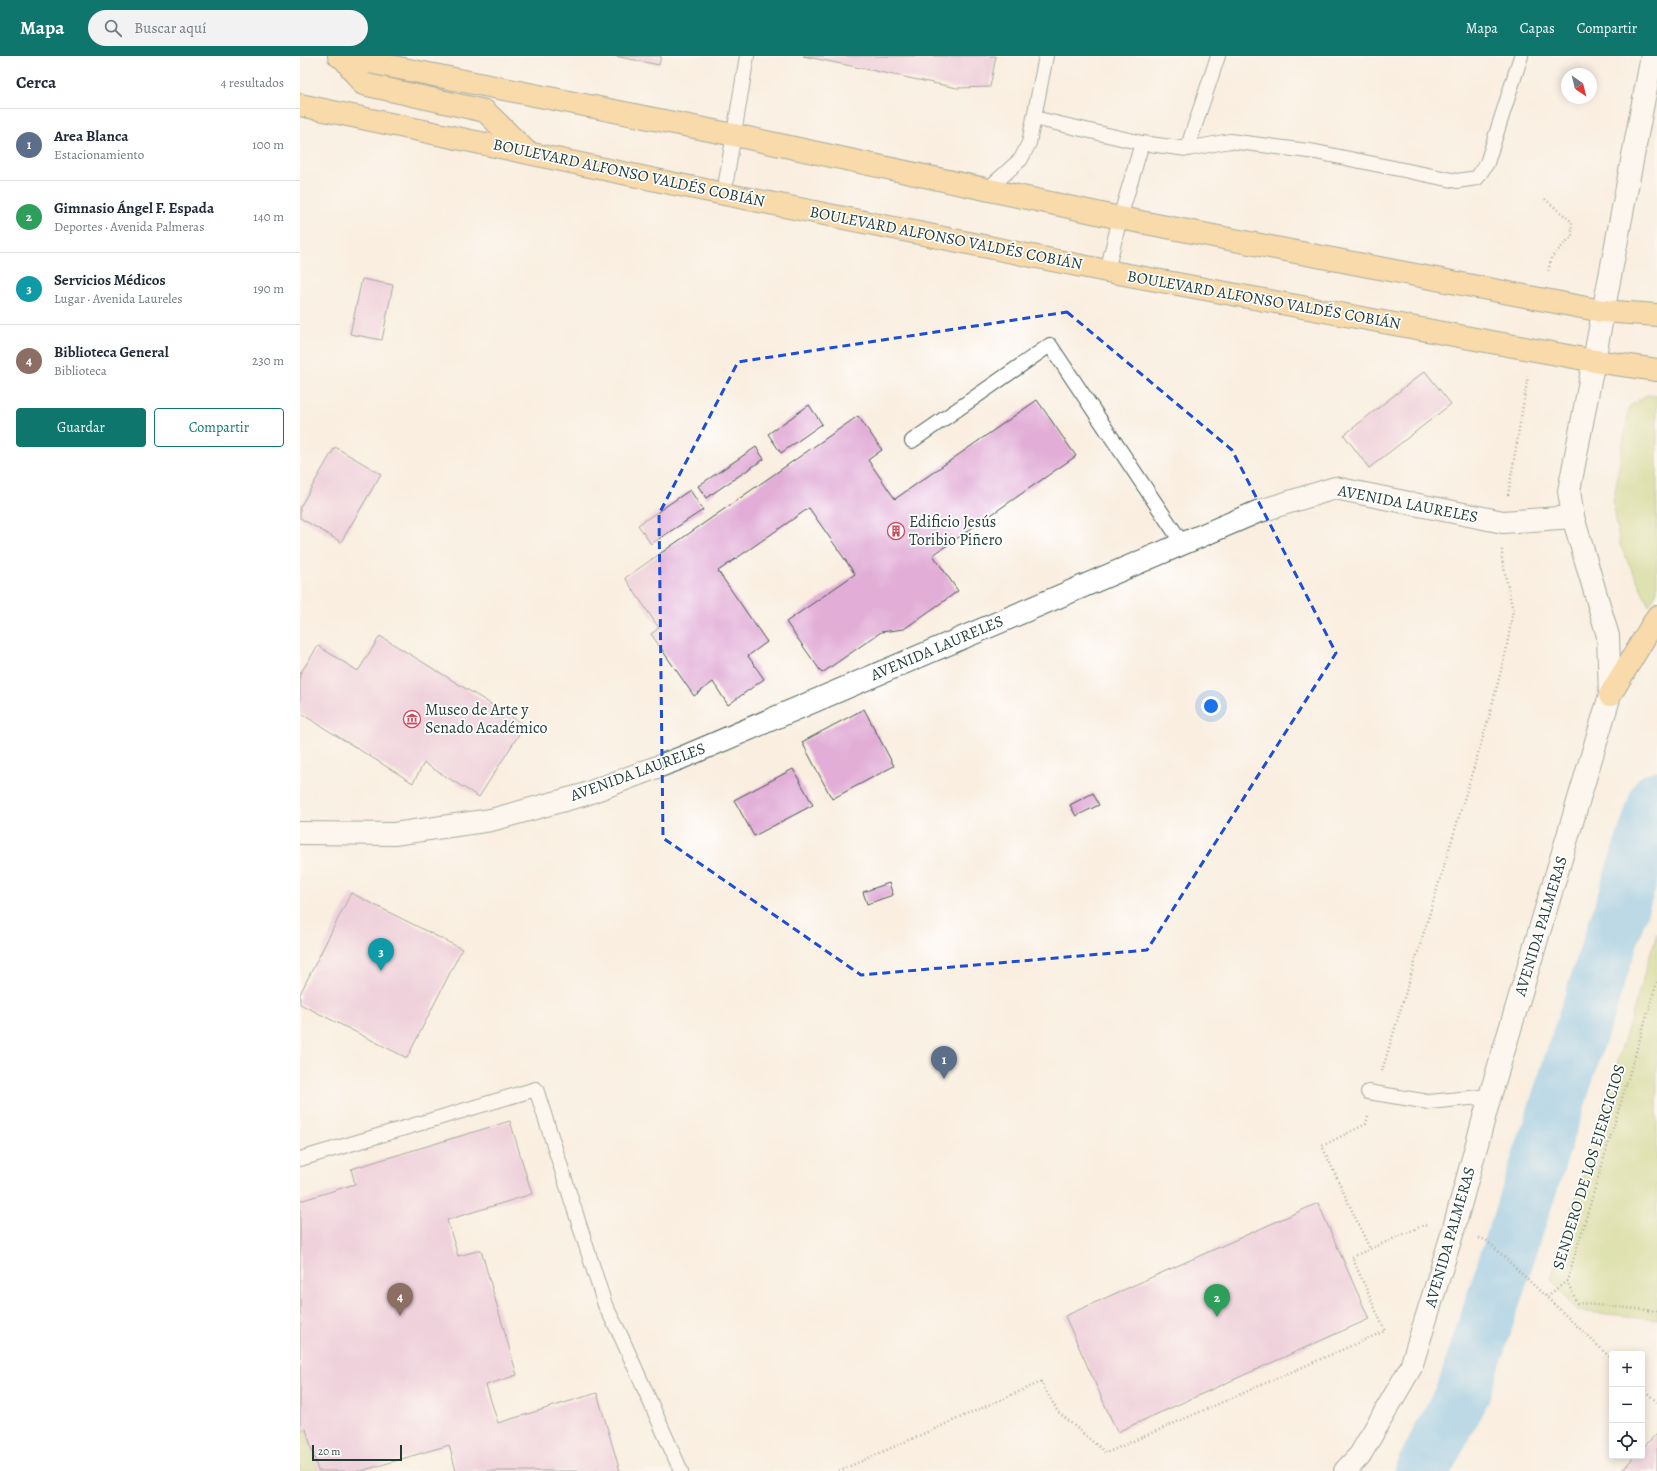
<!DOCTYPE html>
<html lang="es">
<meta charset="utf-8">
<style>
body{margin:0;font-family:Alegreya,serif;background:#f2f2f3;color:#1f2937}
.controls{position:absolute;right:12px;bottom:12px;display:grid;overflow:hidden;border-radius:4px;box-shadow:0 2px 10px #0003}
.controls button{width:36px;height:36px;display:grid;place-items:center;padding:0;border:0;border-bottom:1px solid #e0e1e3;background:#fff;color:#1f2937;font:20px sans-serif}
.compass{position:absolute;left:1261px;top:12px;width:36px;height:36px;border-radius:50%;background:#fff;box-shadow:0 2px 10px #0003;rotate:145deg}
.scale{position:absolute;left:12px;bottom:10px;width:90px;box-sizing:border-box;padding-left:4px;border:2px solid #1f3d34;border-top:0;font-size:11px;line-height:14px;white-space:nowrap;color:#1f3d34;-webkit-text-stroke:3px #fff;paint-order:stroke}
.you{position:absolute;left:911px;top:650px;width:14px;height:14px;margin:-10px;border:3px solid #fff;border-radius:50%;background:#1a73e8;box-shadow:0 0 0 6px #1a73e833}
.badge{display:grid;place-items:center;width:26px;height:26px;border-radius:50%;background:#0f766e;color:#fff;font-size:13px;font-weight:700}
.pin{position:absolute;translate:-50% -33px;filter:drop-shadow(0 1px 2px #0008)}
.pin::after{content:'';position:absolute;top:21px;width:14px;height:12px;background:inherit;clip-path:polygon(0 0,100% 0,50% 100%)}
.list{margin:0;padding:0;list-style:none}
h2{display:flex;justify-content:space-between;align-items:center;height:52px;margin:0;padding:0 16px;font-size:17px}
h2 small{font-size:13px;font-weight:400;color:#747a83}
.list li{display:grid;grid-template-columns:26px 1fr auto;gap:12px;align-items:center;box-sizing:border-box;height:72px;padding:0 16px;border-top:1px solid #e0e1e3}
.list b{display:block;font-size:15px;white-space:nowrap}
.list p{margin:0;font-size:13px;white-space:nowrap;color:#747a83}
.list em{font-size:13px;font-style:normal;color:#747a83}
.actions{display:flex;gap:8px;padding:12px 16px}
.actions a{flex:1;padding:9px 0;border:1px solid #0f766e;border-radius:4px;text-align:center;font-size:14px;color:#0f766e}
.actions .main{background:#0f766e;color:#fff}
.icon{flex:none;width:22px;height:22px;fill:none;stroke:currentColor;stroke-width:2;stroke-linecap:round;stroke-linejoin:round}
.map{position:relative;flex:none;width:1357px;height:1415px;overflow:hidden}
header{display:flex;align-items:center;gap:24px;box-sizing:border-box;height:56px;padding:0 20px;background:#0f766e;color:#fff}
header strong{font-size:19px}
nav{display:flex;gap:22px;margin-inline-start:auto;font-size:14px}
.search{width:280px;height:36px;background:#f2f2f3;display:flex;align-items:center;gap:10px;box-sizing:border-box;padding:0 14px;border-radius:22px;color:#747a83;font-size:15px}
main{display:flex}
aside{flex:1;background:#fff}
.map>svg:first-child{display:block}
.green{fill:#bdd175;stroke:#6e8754}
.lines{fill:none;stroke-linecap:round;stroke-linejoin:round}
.river{stroke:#72bfec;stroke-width:54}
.building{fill:#e2aed7}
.service-casing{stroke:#40584e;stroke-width:16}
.minor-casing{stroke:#40584e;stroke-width:24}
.primary-casing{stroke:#40584e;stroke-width:24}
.trunk-casing{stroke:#40584e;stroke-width:24}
.path{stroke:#40584e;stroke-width:2.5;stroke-dasharray:1 3;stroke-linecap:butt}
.service{stroke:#fff;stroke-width:14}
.minor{stroke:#fff;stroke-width:22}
.primary{stroke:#f5c16b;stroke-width:22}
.trunk{stroke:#f5c16b;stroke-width:22}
.marked{fill:none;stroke:#1d4ed8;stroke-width:3;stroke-dasharray:8 5;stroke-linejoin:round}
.labels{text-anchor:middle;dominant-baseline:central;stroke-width:3.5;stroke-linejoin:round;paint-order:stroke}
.street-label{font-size:16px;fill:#1f3d34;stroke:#fff}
.poi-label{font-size:16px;fill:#1f3d34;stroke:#fff;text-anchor:start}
</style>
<header>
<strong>Mapa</strong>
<div class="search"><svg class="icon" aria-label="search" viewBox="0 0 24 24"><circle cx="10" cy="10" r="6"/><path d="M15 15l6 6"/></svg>Buscar aquí</div>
<nav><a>Mapa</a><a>Capas</a><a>Compartir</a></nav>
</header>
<main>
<aside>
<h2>Cerca<small>4 resultados</small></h2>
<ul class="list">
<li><span class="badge" style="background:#5c6f8a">1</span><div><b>Area Blanca</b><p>Estacionamiento</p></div><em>100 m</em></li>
<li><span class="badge" style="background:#2e9e5b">2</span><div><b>Gimnasio Ángel F. Espada</b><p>Deportes · Avenida Palmeras</p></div><em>140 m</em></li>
<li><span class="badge" style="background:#0f9aa8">3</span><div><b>Servicios Médicos</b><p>Lugar · Avenida Laureles</p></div><em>190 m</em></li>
<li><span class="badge" style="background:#8d6e63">4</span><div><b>Biblioteca General</b><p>Biblioteca</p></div><em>230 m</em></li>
</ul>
<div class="actions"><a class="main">Guardar</a><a>Compartir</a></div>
</aside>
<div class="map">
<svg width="1357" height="1415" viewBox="0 0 1357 1415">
<rect width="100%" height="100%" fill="#fff"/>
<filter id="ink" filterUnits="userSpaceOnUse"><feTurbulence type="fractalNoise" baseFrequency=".025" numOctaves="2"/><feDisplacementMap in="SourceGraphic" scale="8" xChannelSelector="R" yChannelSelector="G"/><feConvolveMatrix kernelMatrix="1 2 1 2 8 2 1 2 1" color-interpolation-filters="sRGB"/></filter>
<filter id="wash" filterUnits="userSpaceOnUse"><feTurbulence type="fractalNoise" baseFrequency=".012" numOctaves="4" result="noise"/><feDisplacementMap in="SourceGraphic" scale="16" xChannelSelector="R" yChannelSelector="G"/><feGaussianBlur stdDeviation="0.9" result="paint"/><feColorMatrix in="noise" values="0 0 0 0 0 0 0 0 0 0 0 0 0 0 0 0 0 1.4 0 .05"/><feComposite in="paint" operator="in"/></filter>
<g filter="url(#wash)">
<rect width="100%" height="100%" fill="#f9eee0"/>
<g class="green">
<polygon points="1346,339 1357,340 1357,536 1349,549 1320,489 1313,447 1329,351"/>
<polygon points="1357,877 1357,1263 1277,1255 1251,1223"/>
<polygon points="6,1373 18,1415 0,1415 0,1375"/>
</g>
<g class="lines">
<polyline class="river" points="1122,1415 1164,1334 1357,742"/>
</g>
<g id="blocks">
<g class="building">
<polygon points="315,0 361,0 359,9"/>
<polygon points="503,0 696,0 690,31 657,32"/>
<polygon points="62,223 93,229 82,284 50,278"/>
<polygon points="1125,315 1151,348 1069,412 1044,379"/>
<polygon points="737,344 776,400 633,499 658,535 604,573 581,576 522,617 486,566 555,518 509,452 418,515 467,586 448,600 464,623 428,649 413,626 394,640 351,578 359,572 325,522 558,360 582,394 568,404 595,443"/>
<polygon points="509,349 522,368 481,397 468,378"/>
<polygon points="35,391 81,418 41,486 0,462 0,451"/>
<polygon points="456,391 464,403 406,442 398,430"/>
<polygon points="390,434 403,454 351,488 338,469"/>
<polygon points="80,580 225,669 179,741 124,707 113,727 0,657 0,618 18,590 58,615"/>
<polygon points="564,653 594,710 532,743 502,686"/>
<polygon points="493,713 513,749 454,780 434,744"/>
<polygon points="793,737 799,749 776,760 770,749"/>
<polygon points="589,827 593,839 567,848 563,836"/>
<polygon points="51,837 162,893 107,1002 0,948 0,938"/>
<polygon points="210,1065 232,1138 147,1164 158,1200 181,1194 217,1319 186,1329 198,1367 297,1337 320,1415 156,1415 149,1389 61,1415 18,1415 6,1373 0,1375 0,1145 55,1128 51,1113"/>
<polygon points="1018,1147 1069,1263 817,1376 765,1260"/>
<polygon points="1357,1377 1357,1415 1321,1415 1335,1400 1342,1400 1342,1393"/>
</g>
</g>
</g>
<g filter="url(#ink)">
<use href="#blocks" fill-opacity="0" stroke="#40584e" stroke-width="1"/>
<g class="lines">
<g class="service-casing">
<g id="service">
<polyline points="734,62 842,87"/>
<polyline points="887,93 918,0"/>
<polyline points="688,133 721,103 729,87 746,0"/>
<polyline points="424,137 447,0"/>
<polyline points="807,215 820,162 842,87 887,93 930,85 1016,96 1157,125 1177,122 1187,107 1221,0"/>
<polyline points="612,385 750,289 882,487"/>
<polyline points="1068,1036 1129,1046 1190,1040"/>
<polyline points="0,1103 236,1033 305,1249 320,1278 381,1415"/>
</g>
</g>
<g class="minor-casing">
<g id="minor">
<polyline points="0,777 94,778 191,764 283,739 381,702 957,456 1035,432 1203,466 1273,461"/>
<polyline points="1045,1415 1060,1399 1111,1311 1153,1175 1190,1040 1310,639 1308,580 1273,461 1269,435 1352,0"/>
</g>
</g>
<g class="primary-casing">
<g id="primary">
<polyline points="39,0 434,79 820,162 1302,255"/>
<polyline points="43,1 63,28 185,55 227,96"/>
<polyline points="0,49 375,128 807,215 1295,305"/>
</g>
</g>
<g class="trunk-casing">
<g id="trunk">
<polyline points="1302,255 1357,259"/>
<polyline points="1295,305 1357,314"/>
<polyline points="1310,639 1357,561"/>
</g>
</g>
<g class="path">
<polyline points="1245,143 1272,166 1272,180 1251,202 1248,217"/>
<polyline points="1208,439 1228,320"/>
<polyline points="1357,926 1267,1225 1277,1247 1357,1255"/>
<polyline points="1082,1015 1189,661 1206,595 1213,555 1202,503 1202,492"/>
<polyline points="1068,1060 1066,1068 1022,1090 1070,1193"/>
<polyline points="1179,1182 1186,1184 1312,1303"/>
<polyline points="1247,1240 1267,1225"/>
<polyline points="1342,1332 1357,1346"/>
<polyline points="539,1415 741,1326 758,1356 806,1397 1085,1275 1052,1201 1124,1169 1127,1169"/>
</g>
<use href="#service" class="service"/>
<use href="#minor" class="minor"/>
<use href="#primary" class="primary"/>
<use href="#trunk" class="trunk"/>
</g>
</g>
<path d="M0 0H1357V1415H0ZM767 256 932 394 1036 597 847 894 561 919 363 782 359 458 438 306Z" fill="#f9eee0" fill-opacity=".55" fill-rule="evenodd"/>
<path class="marked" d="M767 256 932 394 1036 597 847 894 561 919 363 782 359 458 438 306Z"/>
<defs>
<g id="building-ring" transform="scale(0.9)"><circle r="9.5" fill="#fff" stroke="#d1495b" stroke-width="1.5"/><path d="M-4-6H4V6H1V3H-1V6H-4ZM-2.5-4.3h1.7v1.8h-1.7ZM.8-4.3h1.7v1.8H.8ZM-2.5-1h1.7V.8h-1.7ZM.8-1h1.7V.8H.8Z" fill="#d1495b"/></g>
<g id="museum-ring" transform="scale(0.9)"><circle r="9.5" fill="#fff" stroke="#d1495b" stroke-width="1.5"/><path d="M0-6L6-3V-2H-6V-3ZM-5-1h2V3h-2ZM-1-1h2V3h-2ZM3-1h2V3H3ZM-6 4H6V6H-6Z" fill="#d1495b"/></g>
</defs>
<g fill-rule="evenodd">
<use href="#building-ring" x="596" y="475"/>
<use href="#museum-ring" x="112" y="663"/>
</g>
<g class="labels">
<g class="street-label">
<text transform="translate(329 117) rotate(12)">BOULEVARD ALFONSO VALDÉS COBIÁN</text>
<text transform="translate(646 182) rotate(11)">BOULEVARD ALFONSO VALDÉS COBIÁN</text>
<text transform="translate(964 244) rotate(10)">BOULEVARD ALFONSO VALDÉS COBIÁN</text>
<text transform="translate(1108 448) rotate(11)">AVENIDA LAURELES</text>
<text transform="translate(637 592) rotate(-23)">AVENIDA LAURELES</text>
<text transform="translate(338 716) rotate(-20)">AVENIDA LAURELES</text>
<text transform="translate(1241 870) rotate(-73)">AVENIDA PALMERAS</text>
<text transform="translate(1289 1111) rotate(-73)">SENDERO DE LOS EJERCICIOS</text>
<text transform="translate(1150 1181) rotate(-74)">AVENIDA PALMERAS</text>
</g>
<g class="poi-label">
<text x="609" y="466">Edificio Jesús<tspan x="609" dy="18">Toribio Piñero</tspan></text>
<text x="125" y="654">Museo de Arte y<tspan x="125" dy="18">Senado Académico</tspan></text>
</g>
</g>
</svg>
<div class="controls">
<button>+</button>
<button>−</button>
<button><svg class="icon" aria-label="locate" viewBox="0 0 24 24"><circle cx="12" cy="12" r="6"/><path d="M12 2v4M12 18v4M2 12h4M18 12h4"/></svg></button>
</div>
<svg class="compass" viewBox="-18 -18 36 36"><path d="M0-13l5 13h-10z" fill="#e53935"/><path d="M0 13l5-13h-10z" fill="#747a83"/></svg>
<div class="scale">20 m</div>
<div class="you"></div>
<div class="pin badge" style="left:644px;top:1023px;background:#5c6f8a">1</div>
<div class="pin badge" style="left:917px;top:1261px;background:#2e9e5b">2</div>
<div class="pin badge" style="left:81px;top:915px;background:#0f9aa8">3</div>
<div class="pin badge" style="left:100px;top:1260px;background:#8d6e63">4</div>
</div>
</main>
